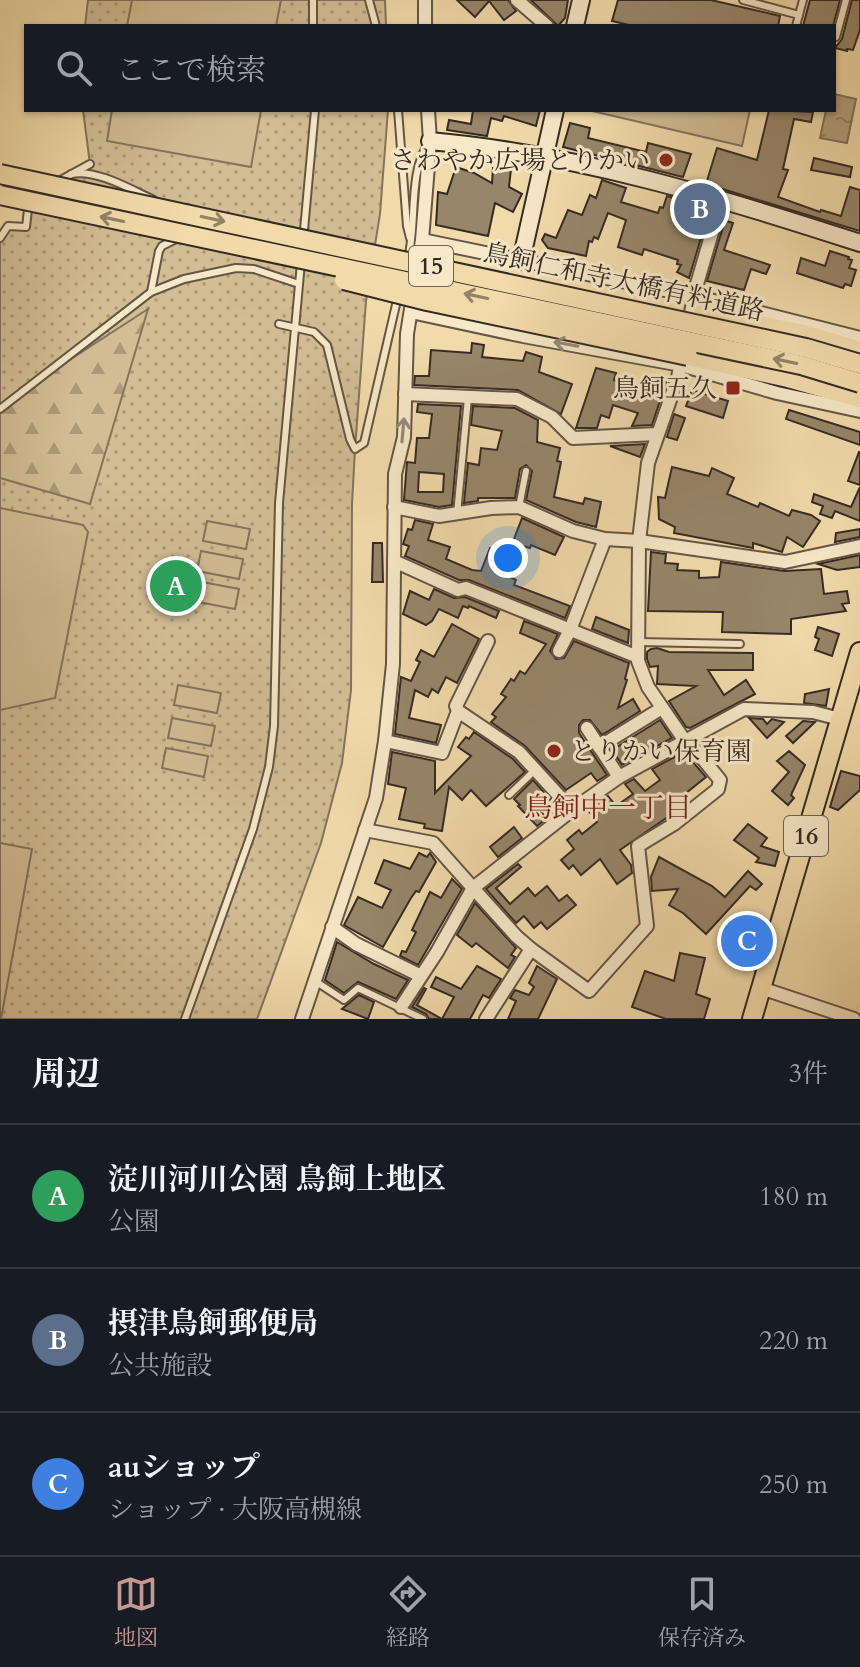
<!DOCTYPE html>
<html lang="ja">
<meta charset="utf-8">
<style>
body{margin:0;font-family:Cardo,"Noto Serif JP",serif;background:#242831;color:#f1f3f6}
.you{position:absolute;left:508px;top:558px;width:28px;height:28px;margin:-20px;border:6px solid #fff;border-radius:50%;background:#1a73e8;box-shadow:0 0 0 12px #1a73e833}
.badge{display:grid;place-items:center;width:52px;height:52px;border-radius:50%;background:#c59692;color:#fff;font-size:26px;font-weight:700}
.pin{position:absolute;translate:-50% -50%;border:4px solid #fff;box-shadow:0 2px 8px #0006}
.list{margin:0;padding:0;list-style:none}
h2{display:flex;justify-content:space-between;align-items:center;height:104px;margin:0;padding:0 32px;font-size:34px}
h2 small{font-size:26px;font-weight:400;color:#9ea1a6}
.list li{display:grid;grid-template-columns:52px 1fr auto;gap:24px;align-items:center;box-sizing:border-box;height:144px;padding:0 32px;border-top:2px solid #363941}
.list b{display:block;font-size:30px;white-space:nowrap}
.list p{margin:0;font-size:26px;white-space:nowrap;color:#9ea1a6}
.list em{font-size:26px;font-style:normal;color:#9ea1a6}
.icon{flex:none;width:44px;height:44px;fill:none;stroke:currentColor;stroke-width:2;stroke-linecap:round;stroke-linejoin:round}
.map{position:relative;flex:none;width:860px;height:1019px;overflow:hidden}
.search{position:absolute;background:#171b24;box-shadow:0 2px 6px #0004;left:24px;right:24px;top:24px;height:88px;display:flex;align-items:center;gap:20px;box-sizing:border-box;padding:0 28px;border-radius:0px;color:#9ea1a6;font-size:30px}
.sheet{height:536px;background:#171b24}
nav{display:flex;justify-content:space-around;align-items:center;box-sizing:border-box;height:112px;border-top:2px solid #363941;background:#171b24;font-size:22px;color:#9ea1a6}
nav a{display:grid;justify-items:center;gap:4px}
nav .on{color:#c59692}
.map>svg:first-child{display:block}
.green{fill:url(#green-dots);stroke:#84745c;stroke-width:2}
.forest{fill:url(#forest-firs);stroke:#84745c;stroke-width:2}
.pitch{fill:#d2bd94;stroke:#84745c;stroke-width:2}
.water{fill:url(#water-ripples);stroke:#807059;stroke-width:2}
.building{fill:#97866a;stroke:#352a23;stroke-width:2;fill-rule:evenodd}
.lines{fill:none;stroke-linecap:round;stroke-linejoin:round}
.lane-casing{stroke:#645645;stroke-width:10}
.street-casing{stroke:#645645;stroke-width:16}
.secondary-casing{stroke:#352a23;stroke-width:20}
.primary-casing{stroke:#352a23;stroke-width:22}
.lane{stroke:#f7e8c8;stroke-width:6}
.street{stroke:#f7e8c8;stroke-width:12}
.secondary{stroke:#f7e8c8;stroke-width:16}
.primary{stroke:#f2dbab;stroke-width:18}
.primary-bridge-casing{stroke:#352a23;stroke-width:22;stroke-linecap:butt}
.primary-bridge{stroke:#f2dbab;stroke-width:18}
.oneway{stroke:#948267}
.oneway2{stroke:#968976}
.poi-dot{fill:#8f2418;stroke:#f7e8c8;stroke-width:3}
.labels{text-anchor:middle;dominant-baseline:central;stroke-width:6;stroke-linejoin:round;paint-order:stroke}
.shield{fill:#f7e8c8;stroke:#6f6354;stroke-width:2}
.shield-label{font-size:24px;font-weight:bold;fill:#352a23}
.poi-label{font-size:26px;fill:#352a23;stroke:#f7e8c8;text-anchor:end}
.street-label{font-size:26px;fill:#352a23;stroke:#f7e8c8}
.neighbourhood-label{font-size:28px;fill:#7a1f14;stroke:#f7e8c8}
</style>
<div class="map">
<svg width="860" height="1019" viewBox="0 0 860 1019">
<defs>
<pattern id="green-dots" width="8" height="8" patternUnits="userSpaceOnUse" patternTransform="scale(2)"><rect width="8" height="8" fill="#d2bd94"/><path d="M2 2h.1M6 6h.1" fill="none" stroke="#ab9a78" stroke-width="1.8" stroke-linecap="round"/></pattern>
<pattern id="forest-firs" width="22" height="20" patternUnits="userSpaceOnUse" patternTransform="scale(2)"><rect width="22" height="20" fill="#d2bd94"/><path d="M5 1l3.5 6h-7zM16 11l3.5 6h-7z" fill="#ab9a78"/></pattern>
<pattern id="water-ripples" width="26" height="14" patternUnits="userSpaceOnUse" patternTransform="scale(2)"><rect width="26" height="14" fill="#b29f7d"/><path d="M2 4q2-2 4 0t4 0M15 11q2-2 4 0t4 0" fill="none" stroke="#928266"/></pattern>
</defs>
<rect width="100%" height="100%" fill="#f2dbab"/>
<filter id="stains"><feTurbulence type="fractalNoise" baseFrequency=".0025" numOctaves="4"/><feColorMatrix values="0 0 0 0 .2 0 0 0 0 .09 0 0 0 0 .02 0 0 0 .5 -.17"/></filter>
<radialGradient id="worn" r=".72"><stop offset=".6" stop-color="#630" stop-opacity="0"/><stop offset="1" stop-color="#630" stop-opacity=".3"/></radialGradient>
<g class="green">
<polygon points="88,0 385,0 386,26 85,26"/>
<polygon points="83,110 388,110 380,214 366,301 355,449 352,504 351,690 342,763 321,843 257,1019 0,1019 0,235 6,223 25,224 30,192 45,189 90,164"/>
</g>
<polygon class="forest" points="148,309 90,504 0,478 0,405"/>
<g class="pitch">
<polygon points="132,0 281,0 276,26 127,26"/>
<polygon points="112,110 261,110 251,167 107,141"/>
<polygon points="588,110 750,110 742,146"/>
<polygon points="0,508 83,525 88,532 55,698 0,710"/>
<polygon points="207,521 250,529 246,549 203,541"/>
<polygon points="201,551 243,559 239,579 197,571"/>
<polygon points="197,581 239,589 235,609 193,601"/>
<polygon points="178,685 221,693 217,713 174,705"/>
<polygon points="172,718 215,726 211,746 168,738"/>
<polygon points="166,748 208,756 204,777 162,768"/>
<polygon points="0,843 32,849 1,1019 0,1019"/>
</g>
<polygon class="water" points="834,94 856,99 847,143 820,138 826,110 834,110"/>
<g class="building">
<polygon points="457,0 508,0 516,11 504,20 489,1 475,17"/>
<polygon points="531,0 568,0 565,18 558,26"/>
<polygon points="618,0 711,0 780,16 778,26 633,26 612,21"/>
<polygon points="810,0 840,0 833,26 803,26"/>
<polygon points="852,0 860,0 860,30 853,50 847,49 847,51 835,48 842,39"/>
<polygon points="473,110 540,110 536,126 504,116 502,121 491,118 487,136 447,130 449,120 471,124"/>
<polygon points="769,110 813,112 811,122 794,119 783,169 788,170 778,197 820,212 821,210 841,216 850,187 860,190 860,231 706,184 717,148 757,160"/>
<polygon points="570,123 590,128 588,138 646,152 648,143 691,154 683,177 563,147"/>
<polygon points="814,158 852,167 850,177 811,170"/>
<polygon points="456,167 474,173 492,183 493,168 511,169 509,187 522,194 513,212 495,203 488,236 436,225 438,192 447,194"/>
<polygon points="602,180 626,188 621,202 658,213 660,207 663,208 667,196 710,208 689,278 677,272 681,265 677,264 678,260 644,249 642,255 618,247 626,220 608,213 598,239 594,237 592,242 589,241 586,256 548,248 542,240 545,234 556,238 568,210 582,215 590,195 596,198"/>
<polygon points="727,213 726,221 733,223 724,250 770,265 766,274 751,269 744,290 707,281"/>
<polygon points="830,251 849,257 848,259 852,260 849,268 856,270 851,286 845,284 843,288 797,273 801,258 825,266"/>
<polygon points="472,343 484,345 482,357 523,361 526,352 542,357 539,372 572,384 561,414 518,390 414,385 415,376 429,376 431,350 471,353"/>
<polygon points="596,368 616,373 614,380 643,390 647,375 666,382 652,425 632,426 638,413 613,405 609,418 601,415 597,428 576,428"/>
<polygon points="692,390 728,401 723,418 686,406"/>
<path d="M418 404 461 406 452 505 439 507 404 500 407 462 415 463 417 438H429L432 414 417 412ZM419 472 444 474 443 492H418Z"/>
<polygon points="473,406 515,408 538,420 537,442 560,448 557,461 561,462 554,497 583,504 585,498 601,502 596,527 576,522 526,500 532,471 526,465 520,469 515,498 478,498 478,501 464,503 468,463 479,465 481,448 497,450 502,431 471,425"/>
<polygon points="789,410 860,432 860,445 786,419"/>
<polygon points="674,414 685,418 677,440 667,437"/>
<polygon points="645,444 640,457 610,446"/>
<polygon points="859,452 860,452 860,485 848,481"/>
<polygon points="672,467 709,476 712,468 734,478 727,494 758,507 760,503 789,516 792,510 811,515 820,521 803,547 787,537 782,552 753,543 753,548 674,533 675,527 659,519 658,497 665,498"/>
<polygon points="860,487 860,521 835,511 832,518 820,514 823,506 812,502 814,494 851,507"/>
<polygon points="522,518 564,537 555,555 531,545 530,548 523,546 519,556 509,552"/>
<polygon points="415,520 433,524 428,540 450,547 446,559 472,570 481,571 490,548 500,552 497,570 516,580 514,585 570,606 565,618 469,580 459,580 405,556 409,546 403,544 408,529 412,530"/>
<polygon points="860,529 860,537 835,542 836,533"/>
<polygon points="373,543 382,543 383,582 372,582"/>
<polygon points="651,552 666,554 665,563 678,564 677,570 699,571 699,578 719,577 721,562 784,571 821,569 824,594 847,591 849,603 842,604 846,611 791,619 791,634 722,632 723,612 648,611"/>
<polygon points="860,555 860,567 837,570 818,564"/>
<polygon points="434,589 454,598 465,597 499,611 496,618 469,606 468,608 463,606 458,618 439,609 432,621 426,625 403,614 410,591 429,600"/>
<polygon points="596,617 629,630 628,643 592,629"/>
<polygon points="524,621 558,634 550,651 556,659 564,658 574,641 629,663 625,679 627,680 618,708 633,699 640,711 602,735 590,720 583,720 579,725 579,733 607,775 597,781 591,773 566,790 525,746 491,722 496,717 492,714 506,697 501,694 511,679 514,681 520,671 525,674 546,644 520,633"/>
<polygon points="452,624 479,639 457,683 446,677 438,693 432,689 428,697 415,690 409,718 441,725 436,743 395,734 401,677 411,681 420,662 416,660 421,650 434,657"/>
<polygon points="818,627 839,634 832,656 815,650 819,639 815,637"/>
<polygon points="657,648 669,652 753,653 753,670 708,670 724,695 746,680 755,694 690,728 686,727 669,701 696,686 657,684 658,666 650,667 647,659 647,652 651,649"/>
<polygon points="829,689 826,706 804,703 805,694"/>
<polygon points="749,718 763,719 767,724 772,719 784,722 767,738"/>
<polygon points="660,720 672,738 622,765 612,750"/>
<polygon points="803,721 815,722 793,743 786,736"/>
<polygon points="474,732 513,759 525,772 486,806 471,790 462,800 449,787 442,831 424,828 425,824 399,819 406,788 388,784 392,752 435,761 435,793 471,756 458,747 466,737 469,739"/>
<polygon points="789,751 805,765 791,795 794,798 788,805 772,791 789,772 777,761"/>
<polygon points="684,752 706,777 671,805 668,809 672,814 620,850 631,865 632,873 617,884 600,859 581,875 573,865 569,869 561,860 574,849 567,840 579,830 582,834 597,822 588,810 608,796 616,806 633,794 625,784 634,779 645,791 660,780 652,769"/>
<polygon points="841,771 860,776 860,790 838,810 830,807"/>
<polygon points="533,780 559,809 537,826 518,806 520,805 514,799"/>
<polygon points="748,824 767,838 761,846 779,852 775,866 756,862 759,858 734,840"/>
<polygon points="514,827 522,838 498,857 490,847"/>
<polygon points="419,853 427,857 430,853 436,862 419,892 416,891 411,898 383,947 344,925 358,897 382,908 391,890 375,883 384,860 410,869"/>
<polygon points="659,857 712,886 725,897 748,871 762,884 756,890 750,886 706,934 683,913 669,905 678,889 652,891 651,877"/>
<polygon points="518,864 521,867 496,888 510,904 528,888 535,896 547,886 559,901 567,895 576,905 547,929 541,922 534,928 524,916 516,923 486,889"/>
<polygon points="452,879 462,889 418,965 400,956 402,951 406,952 416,932 412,930 430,892 441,898"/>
<polygon points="475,903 516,948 511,955 515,957 508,968 476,943 472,947 457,935"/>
<polygon points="735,921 757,933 744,958 721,945"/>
<polygon points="337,942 374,964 408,980 396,999 358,982 344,993 325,980"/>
<polygon points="680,953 705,958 696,994 710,999 704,1019 666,1019 632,1007 645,971 674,981"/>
<polygon points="477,966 501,979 489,998 483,995 470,1019 429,1019 426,1014 412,1007 424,988 426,989 417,1005 442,1019 454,997 431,987 436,977 461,989"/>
<polygon points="537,966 557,979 538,1019 508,1019 516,1001 510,998 515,990 529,995 534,987 529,983"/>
<polygon points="359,995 374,1002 368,1019 342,1009"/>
</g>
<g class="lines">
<g class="lane-casing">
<g id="lane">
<polyline points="313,0 313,26"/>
<polyline points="369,0 376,26"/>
<polyline points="743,0 799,15"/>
<polyline points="796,26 803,0"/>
<polyline points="836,37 846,0"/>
<polyline points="398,110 407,226 410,238"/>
<path d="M71 174C97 169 130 189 154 200"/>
<polyline points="59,181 90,164"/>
<polyline points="0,238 8,226 26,227 30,192 22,183"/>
<path d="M408 258C417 224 408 173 428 144"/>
<polyline points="151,292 159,251 162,246 176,239 182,215"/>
<polyline points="279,324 314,332 327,345 350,439 355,449 364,443 398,296"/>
<polyline points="0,409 151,292 184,279 236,268 254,269 299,284"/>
<polyline points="519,507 526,471"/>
<polyline points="457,514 468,398"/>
<polyline points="639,642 740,644"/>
<polyline points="509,795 535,770"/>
<polyline points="315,981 344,1000 358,988 423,1019"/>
<polyline points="185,1019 253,829 269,767 274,726 279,503 315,110"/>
</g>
</g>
<g class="street-casing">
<g id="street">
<polyline points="425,0 425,26"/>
<polyline points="517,0 547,26"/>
<polyline points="422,240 694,296 860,338"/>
<polyline points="411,312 523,336 681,365 777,393 860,411"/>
<polyline points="688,327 697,284 722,198"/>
<polyline points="405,394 517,399 552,417 573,438 657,434"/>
<polyline points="394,507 439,516 491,508 519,507 573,531 605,539 639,541 785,562 860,546"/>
<polyline points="394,561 458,590 466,588 638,657"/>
<polyline points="559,651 570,630 605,539"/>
<polyline points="458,711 519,752 572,810"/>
<polyline points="587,728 619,777"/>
<polyline points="385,741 442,753 458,711 456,706 488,641"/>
<polyline points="599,747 662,708"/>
<polyline points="365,830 433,843 473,888 437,952 401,1007"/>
<polyline points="332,927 356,944 421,976"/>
<polyline points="531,949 589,991 647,926 638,846 674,824 718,789 720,780 698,753 685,741 648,687 638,661 639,541 648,463 678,377 684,349"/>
<polyline points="761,988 854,1019"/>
<polyline points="302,1019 376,798 385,741 393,664 395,474 404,437 407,334 422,240 430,141 428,110"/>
<polyline points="486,1019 531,949 516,936 473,888 572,810 619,777 744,709 813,712 840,719"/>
</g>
</g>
<g class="secondary-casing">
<g id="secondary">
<polyline points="575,26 581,0"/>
<path d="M430 141C577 154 719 197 860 243"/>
<polyline points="521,261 555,110"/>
</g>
</g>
<g class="primary-casing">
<g id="primary">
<polyline points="703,313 808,335 860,351"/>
<polyline points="688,356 788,378 860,398"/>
<polyline points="752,1019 860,652"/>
</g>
</g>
<use href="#lane" class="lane"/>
<use href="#street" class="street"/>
<use href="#secondary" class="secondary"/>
<use href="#primary" class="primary"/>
<g class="primary-bridge-casing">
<g id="primary-bridge">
<polyline points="0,174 806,348 860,364"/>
<polyline points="0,195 801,365 860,383"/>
<polyline points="344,280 427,301 688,356"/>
</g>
</g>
<use href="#primary-bridge" class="primary-bridge"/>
</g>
<defs><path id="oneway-shaft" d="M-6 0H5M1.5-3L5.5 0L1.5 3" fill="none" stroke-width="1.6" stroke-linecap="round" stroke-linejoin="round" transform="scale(2)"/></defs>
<g class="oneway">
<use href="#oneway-shaft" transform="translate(112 219) rotate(-168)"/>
<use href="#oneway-shaft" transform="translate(213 219) rotate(12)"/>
<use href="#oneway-shaft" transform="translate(476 296) rotate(-168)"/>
<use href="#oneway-shaft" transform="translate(785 361) rotate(-168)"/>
</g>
<g class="oneway2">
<use href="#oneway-shaft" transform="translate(566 344) rotate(-170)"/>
<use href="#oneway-shaft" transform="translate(403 430) rotate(-85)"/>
</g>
<g class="poi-dot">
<circle cx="666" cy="160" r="8"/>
<rect x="725" y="380" width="16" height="16" rx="4"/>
<circle cx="554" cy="751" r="8"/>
</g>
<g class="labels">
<g class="shield">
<rect x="409" y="246" width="44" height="40" rx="6"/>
<rect x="784" y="816" width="44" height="40" rx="6"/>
</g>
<g class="shield-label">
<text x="431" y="266">15</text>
<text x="806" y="836">16</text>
</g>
<g class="poi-label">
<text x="650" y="160">さわやか広場とりかい</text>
<text x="717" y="388">鳥飼五久</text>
<text x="570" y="751" text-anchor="start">とりかい保育園</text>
</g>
<g class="street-label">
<text transform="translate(624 282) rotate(12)">鳥飼仁和寺大橋有料道路</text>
</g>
<g class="neighbourhood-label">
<text x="608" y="808">鳥飼中一丁目</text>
</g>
</g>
<rect width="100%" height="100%" filter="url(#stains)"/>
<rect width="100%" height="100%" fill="url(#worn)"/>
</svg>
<div class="you"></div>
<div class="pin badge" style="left:176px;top:586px;background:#2e9e5b">A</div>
<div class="pin badge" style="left:700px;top:209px;background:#5c6f8a">B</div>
<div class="pin badge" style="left:747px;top:941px;background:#3f7fe0">C</div>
<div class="search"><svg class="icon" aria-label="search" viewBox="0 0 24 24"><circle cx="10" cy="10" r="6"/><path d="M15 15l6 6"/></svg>ここで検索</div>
</div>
<section class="sheet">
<h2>周辺<small>3件</small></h2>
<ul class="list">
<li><span class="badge" style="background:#2e9e5b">A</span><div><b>淀川河川公園 鳥飼上地区</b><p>公園</p></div><em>180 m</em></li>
<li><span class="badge" style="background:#5c6f8a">B</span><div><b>摂津鳥飼郵便局</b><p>公共施設</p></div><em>220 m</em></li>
<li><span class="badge" style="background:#3f7fe0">C</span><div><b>auショップ</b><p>ショップ · 大阪高槻線</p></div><em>250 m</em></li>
</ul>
</section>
<nav>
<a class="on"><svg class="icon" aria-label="map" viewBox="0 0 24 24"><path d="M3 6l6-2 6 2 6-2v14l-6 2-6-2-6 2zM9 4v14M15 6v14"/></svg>地図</a>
<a><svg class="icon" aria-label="directions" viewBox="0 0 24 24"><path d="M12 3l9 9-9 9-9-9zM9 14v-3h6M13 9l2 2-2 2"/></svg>経路</a>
<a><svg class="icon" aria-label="saved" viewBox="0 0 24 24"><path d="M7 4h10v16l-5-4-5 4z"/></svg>保存済み</a>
</nav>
